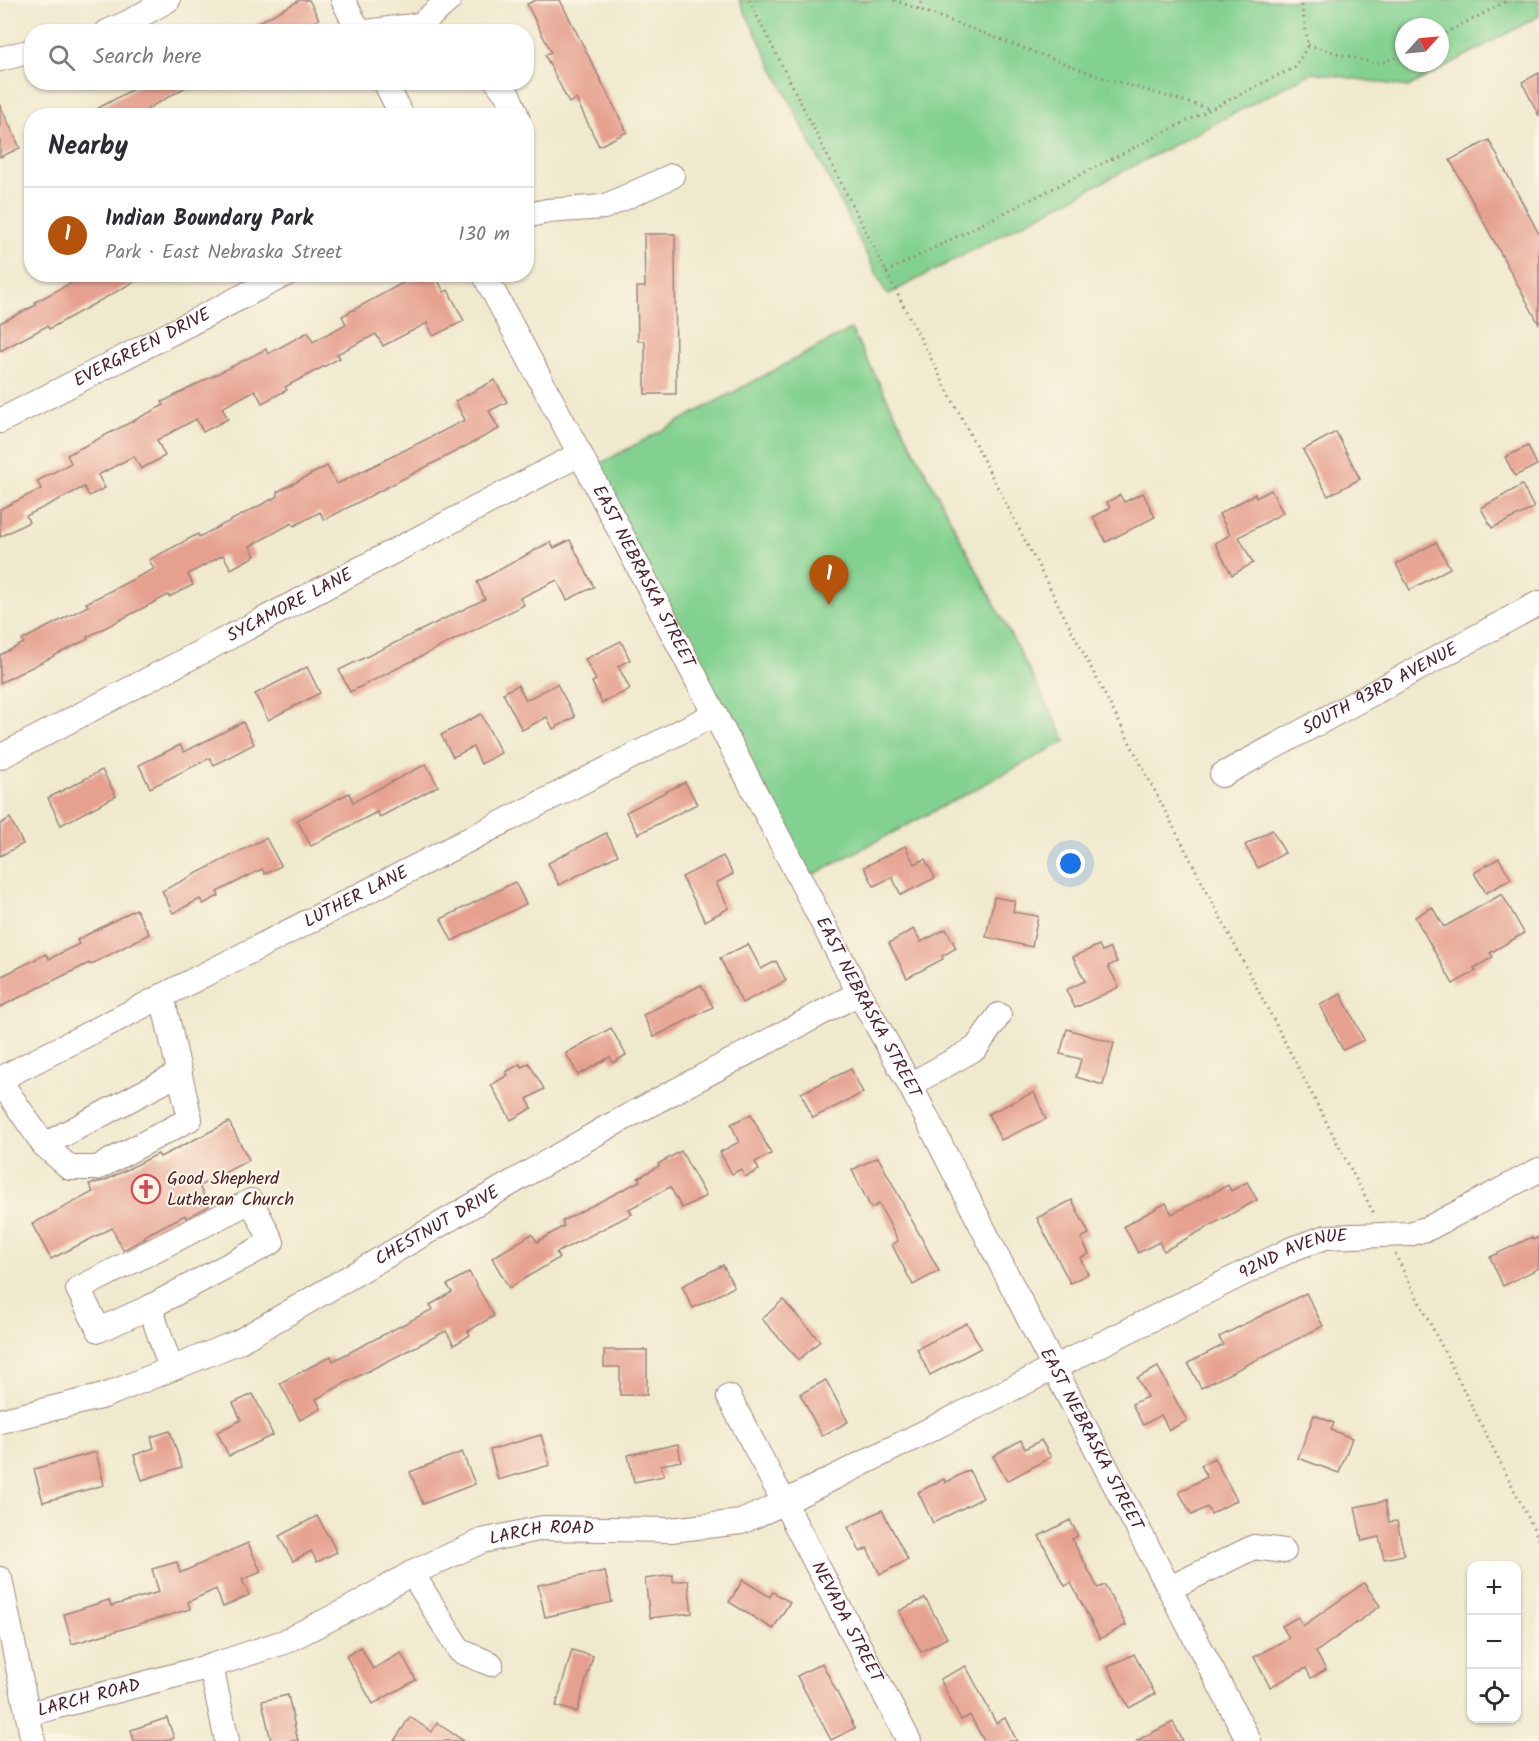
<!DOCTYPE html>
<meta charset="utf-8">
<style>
body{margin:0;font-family:Kalam,sans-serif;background:#f7f7f7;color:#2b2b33}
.controls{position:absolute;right:18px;bottom:18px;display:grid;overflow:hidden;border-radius:12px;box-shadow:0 2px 4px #0004}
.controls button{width:54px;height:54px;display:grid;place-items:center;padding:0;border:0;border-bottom:2px solid #e1e1e2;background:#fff;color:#2b2b33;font:30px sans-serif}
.compass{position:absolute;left:1395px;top:18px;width:54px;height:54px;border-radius:50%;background:#fff;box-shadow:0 2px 4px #0004;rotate:63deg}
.you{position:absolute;left:1071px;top:864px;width:21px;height:21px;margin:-15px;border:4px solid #fff;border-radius:50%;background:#1a73e8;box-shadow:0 0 0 9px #1a73e833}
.badge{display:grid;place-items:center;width:39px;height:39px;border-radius:50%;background:#b45309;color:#fff;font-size:20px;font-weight:700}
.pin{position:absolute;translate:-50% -50px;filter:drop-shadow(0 2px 3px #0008)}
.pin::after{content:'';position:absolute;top:32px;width:21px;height:18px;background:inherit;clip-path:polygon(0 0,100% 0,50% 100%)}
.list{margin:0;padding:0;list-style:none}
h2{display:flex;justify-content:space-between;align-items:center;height:78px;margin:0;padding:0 24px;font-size:26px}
h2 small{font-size:20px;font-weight:400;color:#7c7c81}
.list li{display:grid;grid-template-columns:39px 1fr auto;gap:18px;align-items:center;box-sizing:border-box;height:96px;padding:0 24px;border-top:2px solid #e1e1e2}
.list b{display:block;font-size:22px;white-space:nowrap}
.list p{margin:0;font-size:20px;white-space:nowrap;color:#7c7c81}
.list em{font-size:20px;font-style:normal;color:#7c7c81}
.icon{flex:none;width:33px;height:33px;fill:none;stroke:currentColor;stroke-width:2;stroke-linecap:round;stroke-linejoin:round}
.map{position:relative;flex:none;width:1539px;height:1741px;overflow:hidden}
.search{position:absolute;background:#fff;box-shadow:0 2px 4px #0004;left:24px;top:24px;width:510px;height:66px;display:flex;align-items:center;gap:15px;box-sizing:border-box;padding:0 21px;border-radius:24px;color:#7c7c81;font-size:22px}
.panel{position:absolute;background:#fff;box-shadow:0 2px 4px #0004;left:24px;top:108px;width:510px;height:174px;border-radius:24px}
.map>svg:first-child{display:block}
.green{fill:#83d190;stroke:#66785e;stroke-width:1.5;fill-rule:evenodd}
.building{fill:#e6a08f}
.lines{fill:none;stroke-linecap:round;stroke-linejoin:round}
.minor-casing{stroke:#9c847c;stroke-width:26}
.path{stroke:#9c847c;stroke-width:3;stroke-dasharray:1.5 4.5;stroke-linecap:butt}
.minor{stroke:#fff;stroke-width:24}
.labels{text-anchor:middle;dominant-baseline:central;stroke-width:4.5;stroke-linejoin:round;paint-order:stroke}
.street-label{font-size:18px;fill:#4a1f2b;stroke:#fcf5e5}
.poi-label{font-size:18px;fill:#4a1f2b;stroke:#fcf5e5;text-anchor:start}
</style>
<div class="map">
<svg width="1539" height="1741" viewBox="0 0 1539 1741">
<rect width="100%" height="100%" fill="#fcf5e5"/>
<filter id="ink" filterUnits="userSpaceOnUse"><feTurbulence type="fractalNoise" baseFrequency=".0167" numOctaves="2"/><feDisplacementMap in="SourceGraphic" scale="12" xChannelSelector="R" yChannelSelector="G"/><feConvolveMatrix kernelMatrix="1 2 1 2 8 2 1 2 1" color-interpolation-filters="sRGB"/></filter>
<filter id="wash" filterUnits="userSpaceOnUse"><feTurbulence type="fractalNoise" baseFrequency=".008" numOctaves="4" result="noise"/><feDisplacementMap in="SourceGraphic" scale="24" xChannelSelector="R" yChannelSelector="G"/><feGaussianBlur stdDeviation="1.35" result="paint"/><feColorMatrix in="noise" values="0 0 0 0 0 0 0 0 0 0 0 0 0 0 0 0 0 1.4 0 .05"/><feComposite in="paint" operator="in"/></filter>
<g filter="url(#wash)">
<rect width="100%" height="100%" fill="#efe9cd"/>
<g class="green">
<path d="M739 0H1539V16L1408 87 1313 72 887 295ZM1404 27H1440V63H1404Z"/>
<polygon points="851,329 1066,741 805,879 592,468"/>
</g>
<g id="blocks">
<g class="building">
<polygon points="300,0 309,0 319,19 296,32 241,32"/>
<polygon points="536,0 560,0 627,132 599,146 576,99 569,103 545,55 551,52 527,4"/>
<polygon points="1539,73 1539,116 1522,82"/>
<polygon points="146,82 195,82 147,109 148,111 139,116 84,116"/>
<polygon points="0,105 20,148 0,157"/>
<polygon points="1489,140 1539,234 1539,324 1450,160"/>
<polygon points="644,234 675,234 676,394 645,394 645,341 638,341 637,287 645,287"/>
<polygon points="88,274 148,274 49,329 47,326 0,351 0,323 36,305 35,302"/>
<polygon points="419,274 435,274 444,292 448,290 464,321 433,336 427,323 383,346 376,334 337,354 340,358 285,387 287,390 262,403 255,390 222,408 228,419 203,432 196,419 157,440 165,456 141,469 134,456 98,475 105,488 89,496 84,487 26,516 29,522 0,537 0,509 41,489 37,481 71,463 67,455 164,405 162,402 266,349 268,354 308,332 313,342 346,324 342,316"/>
<polygon points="495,380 507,402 489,411 499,429 324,520 320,512 294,526 292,523 250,546 255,556 231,569 223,555 188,574 193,585 169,597 168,595 87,637 88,639 0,683 0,655 24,643 22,640 88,606 86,603 154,569 149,560 198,534 199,537 278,496 277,492 327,466 337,484 465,420 455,401"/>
<polygon points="1336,432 1360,479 1328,496 1303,450"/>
<polygon points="1528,446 1537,465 1515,476 1505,457"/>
<polygon points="1522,485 1534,508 1492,528 1481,508"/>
<polygon points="1271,490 1283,513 1239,537 1253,563 1232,575 1215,543 1230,535 1219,514 1255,494 1256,498"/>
<polygon points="1143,493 1155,517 1106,542 1093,517 1110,508 1107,502 1120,495 1124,502"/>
<polygon points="570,540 594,587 567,600 557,580 520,598 524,605 350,692 339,670 485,599 477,582 550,542 554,548"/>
<polygon points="1436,542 1450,568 1410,590 1396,564"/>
<polygon points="621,641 630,660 618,666 630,689 602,703 592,682 596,680 585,659"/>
<polygon points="307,667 320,693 268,720 255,694"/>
<polygon points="557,684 575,717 553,729 547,717 522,730 503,693 518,685 526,700"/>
<polygon points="481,714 501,753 481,764 473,747 453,757 441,735"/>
<polygon points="243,722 254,744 214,765 210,758 150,788 139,765 180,745 184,752"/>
<polygon points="426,764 438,786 380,817 377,812 311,846 297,820 349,793 353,802"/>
<polygon points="102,770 116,796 61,825 48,798"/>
<polygon points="685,782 697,804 638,834 626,812"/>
<polygon points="10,818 23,844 0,856 0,824"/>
<polygon points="1272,830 1285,853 1258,868 1245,845"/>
<polygon points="606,833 618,855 559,885 548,863"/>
<polygon points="266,838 281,866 265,874 262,869 217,892 219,896 203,904 200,899 173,913 162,891"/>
<polygon points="905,846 915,864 925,859 935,878 901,895 892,877 874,886 864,867"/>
<polygon points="723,856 733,874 716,883 729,908 705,921 682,877"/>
<polygon points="1499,858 1511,879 1486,893 1474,873"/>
<polygon points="515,882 526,904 452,941 441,919"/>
<polygon points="1502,894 1524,933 1490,953 1493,957 1474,968 1476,971 1453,984 1415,917 1432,907 1444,927"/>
<polygon points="994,897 1015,901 1013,912 1038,916 1032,947 986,937"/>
<polygon points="136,909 149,934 90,965 89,963 0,1007 0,977 46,954 49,959 79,944 77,940"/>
<polygon points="914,929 921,942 946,929 956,948 942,956 943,959 907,978 889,943"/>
<polygon points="748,944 761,969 776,961 786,981 742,1003 720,958"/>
<polygon points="1099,945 1102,951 1110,948 1117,962 1108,966 1119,987 1075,1008 1066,990 1085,981 1073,957"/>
<polygon points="701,985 713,1007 654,1037 643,1015"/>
<polygon points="1341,994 1364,1040 1343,1050 1320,1005"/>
<polygon points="611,1028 626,1055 613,1063 610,1057 578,1075 566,1053"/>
<polygon points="1067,1029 1114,1043 1103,1085 1076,1077 1081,1059 1060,1054"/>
<polygon points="529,1063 544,1089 527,1099 532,1108 511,1120 491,1085 508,1075 506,1072 520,1064 522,1067"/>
<polygon points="851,1069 863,1093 813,1118 801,1093"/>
<polygon points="1034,1092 1046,1119 1001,1140 988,1114"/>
<polygon points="751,1114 771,1154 755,1162 759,1170 745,1177 741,1169 732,1174 720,1152 739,1142 731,1124"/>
<polygon points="229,1122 249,1160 199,1186 209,1206 186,1218 185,1215 144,1236 146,1238 123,1250 112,1228 51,1259 32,1224 93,1192 89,1184 104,1181 158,1154 160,1157"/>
<polygon points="681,1151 706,1196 682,1208 670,1187 629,1209 632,1214 556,1253 559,1258 509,1288 492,1258 532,1234 537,1242 564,1226 562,1221 640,1181 638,1178 659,1166 658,1164"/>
<polygon points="878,1157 939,1271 913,1285 892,1245 898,1241 879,1204 871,1208 852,1170"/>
<polygon points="1247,1182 1257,1200 1164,1251 1159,1242 1138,1253 1124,1226 1166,1203 1172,1214 1228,1185 1231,1191"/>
<polygon points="1072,1200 1089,1234 1081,1238 1089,1254 1080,1258 1088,1274 1070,1283 1037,1218"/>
<polygon points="1532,1237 1533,1240 1539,1237 1539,1268 1503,1286 1490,1257"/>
<polygon points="723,1265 734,1287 693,1308 682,1286"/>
<polygon points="469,1272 494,1316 468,1331 470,1335 454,1345 446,1331 345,1383 316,1399 321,1409 300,1420 280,1383 331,1356 333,1361 433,1309 430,1305 452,1292 447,1285"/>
<polygon points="1306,1293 1323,1326 1201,1388 1188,1363 1223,1345 1219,1337"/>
<polygon points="783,1300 820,1341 799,1360 762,1319"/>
<polygon points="967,1323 981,1348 930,1375 917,1349"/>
<polygon points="604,1350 647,1350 647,1395 620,1395 620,1367 604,1367"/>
<polygon points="1158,1367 1187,1421 1169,1430 1161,1415 1143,1425 1132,1404 1147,1397 1137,1378"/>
<polygon points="826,1380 848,1422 822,1436 800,1394"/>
<polygon points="253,1394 273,1435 229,1456 217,1432 241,1420 233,1403"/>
<polygon points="1314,1415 1334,1423 1331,1430 1352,1438 1339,1473 1298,1458"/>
<polygon points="170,1431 182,1467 142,1480 134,1455 154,1448 151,1437"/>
<polygon points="541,1435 550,1465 498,1480 490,1450"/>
<polygon points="1021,1440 1025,1449 1041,1440 1051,1457 1007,1481 993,1456"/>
<polygon points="678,1444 681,1461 661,1465 664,1476 634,1482 628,1455"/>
<polygon points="96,1452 104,1485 43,1502 34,1469"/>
<polygon points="462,1452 475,1484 423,1504 410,1472"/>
<polygon points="1214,1458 1237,1500 1211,1514 1207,1507 1192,1515 1179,1492 1207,1477 1201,1465"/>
<polygon points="969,1470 983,1498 933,1523 918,1492 944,1479 945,1483"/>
<polygon points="1385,1501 1389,1522 1397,1521 1404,1555 1384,1559 1379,1537 1362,1541 1355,1507"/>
<polygon points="882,1510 908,1560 880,1574 867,1548 860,1552 848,1527"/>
<polygon points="317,1516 337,1552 317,1562 311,1551 293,1561 279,1536"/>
<polygon points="1070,1520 1078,1536 1072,1539 1098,1588 1105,1585 1126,1625 1100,1639 1071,1583 1065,1586 1039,1536"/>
<polygon points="248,1543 261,1572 242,1580 249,1595 223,1607 216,1589 188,1602 190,1609 72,1644 64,1614 109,1600 111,1606 159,1592 152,1569 177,1562 180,1573"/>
<polygon points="605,1571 612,1602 545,1617 538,1585"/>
<polygon points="673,1575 673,1582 688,1580 692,1613 650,1618 645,1579"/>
<polygon points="743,1580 770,1597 773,1592 790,1602 773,1629 729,1602"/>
<polygon points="1364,1583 1380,1606 1316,1652 1326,1670 1311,1678 1306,1668 1270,1687 1254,1657 1289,1638 1282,1626 1298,1617 1303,1626"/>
<polygon points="925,1598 947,1638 921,1652 899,1611"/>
<polygon points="361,1647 373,1669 401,1653 416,1680 373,1704 346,1656"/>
<polygon points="572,1650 593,1656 577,1712 556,1706"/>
<polygon points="1134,1654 1155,1694 1129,1708 1108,1667"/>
<polygon points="822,1663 855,1728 831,1740 797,1676"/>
<polygon points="966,1666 996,1723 1005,1718 1017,1741 984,1741 970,1715 961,1720 940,1679"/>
<polygon points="288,1695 298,1741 271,1741 262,1701"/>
<polygon points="410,1717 432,1732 437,1723 464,1741 394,1741"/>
<polygon points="167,1718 174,1738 164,1741 134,1741 131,1730"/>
<polygon points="1173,1722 1183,1741 1136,1741"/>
</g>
</g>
</g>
<g filter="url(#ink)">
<use href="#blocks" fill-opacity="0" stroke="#9c847c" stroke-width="1.5"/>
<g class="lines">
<g class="minor-casing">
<g id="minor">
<polyline points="343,0 359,32"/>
<polyline points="107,32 127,23 168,0"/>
<polyline points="366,32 420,25 449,0"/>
<polyline points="0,59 32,51"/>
<polyline points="385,82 402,116"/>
<polyline points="497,82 509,97 517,116"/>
<polyline points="526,216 547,211 604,207 672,176"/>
<path id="s1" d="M484 274 580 454 859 993 910 1085 1054 1368 1249 1741"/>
<path id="s2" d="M0 421 286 274"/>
<path id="s3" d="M0 757 580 454"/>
<path id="s4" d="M1222 775 1539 603"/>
<path id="s5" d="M0 1079 715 714"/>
<polyline points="0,1081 44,1145 70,1168 97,1168 190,1119 162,996"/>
<polyline points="910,1085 976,1048 999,1015"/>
<polyline points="44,1145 180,1073"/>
<polyline points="150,1307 99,1330 78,1289 251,1201 272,1242 150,1307 171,1369"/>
<path id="s6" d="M729 1397 909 1741"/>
<path id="s7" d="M0 1421 104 1396 238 1342 604 1129 859 993"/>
<polyline points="412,1573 460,1651 491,1664"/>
<polyline points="0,1579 33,1741"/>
<polyline points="1170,1588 1254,1547 1284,1551"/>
<polyline points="211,1666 227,1741"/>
<path id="s8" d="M28 1714 211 1666 284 1642 351 1608 412 1573 482 1541 543 1528 671 1530 741 1522 783 1503 1294 1248 1326 1237 1409 1234 1429 1228 1539 1170"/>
</g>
</g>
<g class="path">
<polyline points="749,0 886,272 1374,1214"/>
<polyline points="894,0 1101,77 1210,109"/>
<polyline points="918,9 922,0"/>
<polyline points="1440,36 1509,0"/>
<polyline points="1308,45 1376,64 1404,55"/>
<polyline points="886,272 1295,67 1308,45 1301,0"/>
<polyline points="1395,1254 1539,1539"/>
</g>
<use href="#minor" class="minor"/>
</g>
</g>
<defs>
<g id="church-ring" transform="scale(1.5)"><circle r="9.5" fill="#fcf5e5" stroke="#d1495b" stroke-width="1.5"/><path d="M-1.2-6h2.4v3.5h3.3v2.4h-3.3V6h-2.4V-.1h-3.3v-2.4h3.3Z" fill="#d1495b"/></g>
</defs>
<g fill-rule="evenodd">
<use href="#church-ring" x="146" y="1189"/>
</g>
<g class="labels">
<g class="street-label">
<text stroke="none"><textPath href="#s2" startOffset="160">EVERGREEN DRIVE</textPath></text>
<text stroke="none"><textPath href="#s1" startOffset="342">EAST NEBRASKA STREET</textPath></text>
<text stroke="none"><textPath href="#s3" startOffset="327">SYCAMORE LANE</textPath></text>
<text stroke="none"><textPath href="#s4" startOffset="180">SOUTH 93RD AVENUE</textPath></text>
<text stroke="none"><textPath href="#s5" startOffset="400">LUTHER LANE</textPath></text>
<text stroke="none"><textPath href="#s1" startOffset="828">EAST NEBRASKA STREET</textPath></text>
<text stroke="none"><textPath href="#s7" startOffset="482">CHESTNUT DRIVE</textPath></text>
<text stroke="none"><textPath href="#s8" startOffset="1364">92ND AVENUE</textPath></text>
<text stroke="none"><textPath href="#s1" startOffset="1314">EAST NEBRASKA STREET</textPath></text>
<text stroke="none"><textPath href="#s8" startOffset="549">LARCH ROAD</textPath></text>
<text stroke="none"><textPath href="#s6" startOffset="254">NEVADA STREET</textPath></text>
<text stroke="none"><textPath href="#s8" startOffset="63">LARCH ROAD</textPath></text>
</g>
<g class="poi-label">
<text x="167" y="1179">Good Shepherd<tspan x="167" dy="21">Lutheran Church</tspan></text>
</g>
</g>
</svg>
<div class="controls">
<button>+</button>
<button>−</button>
<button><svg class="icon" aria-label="locate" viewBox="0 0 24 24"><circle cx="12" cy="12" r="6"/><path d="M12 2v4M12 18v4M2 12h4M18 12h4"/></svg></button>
</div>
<svg class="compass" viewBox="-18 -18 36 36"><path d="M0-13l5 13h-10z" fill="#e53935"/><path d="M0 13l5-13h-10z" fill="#7c7c81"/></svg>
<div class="you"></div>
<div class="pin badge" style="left:829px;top:605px">1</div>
<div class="search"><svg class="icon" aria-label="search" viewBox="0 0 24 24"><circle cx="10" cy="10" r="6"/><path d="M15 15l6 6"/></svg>Search here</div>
<section class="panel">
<h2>Nearby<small></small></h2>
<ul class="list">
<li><span class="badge">1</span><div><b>Indian Boundary Park</b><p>Park · East Nebraska Street</p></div><em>130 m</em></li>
</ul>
</section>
</div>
